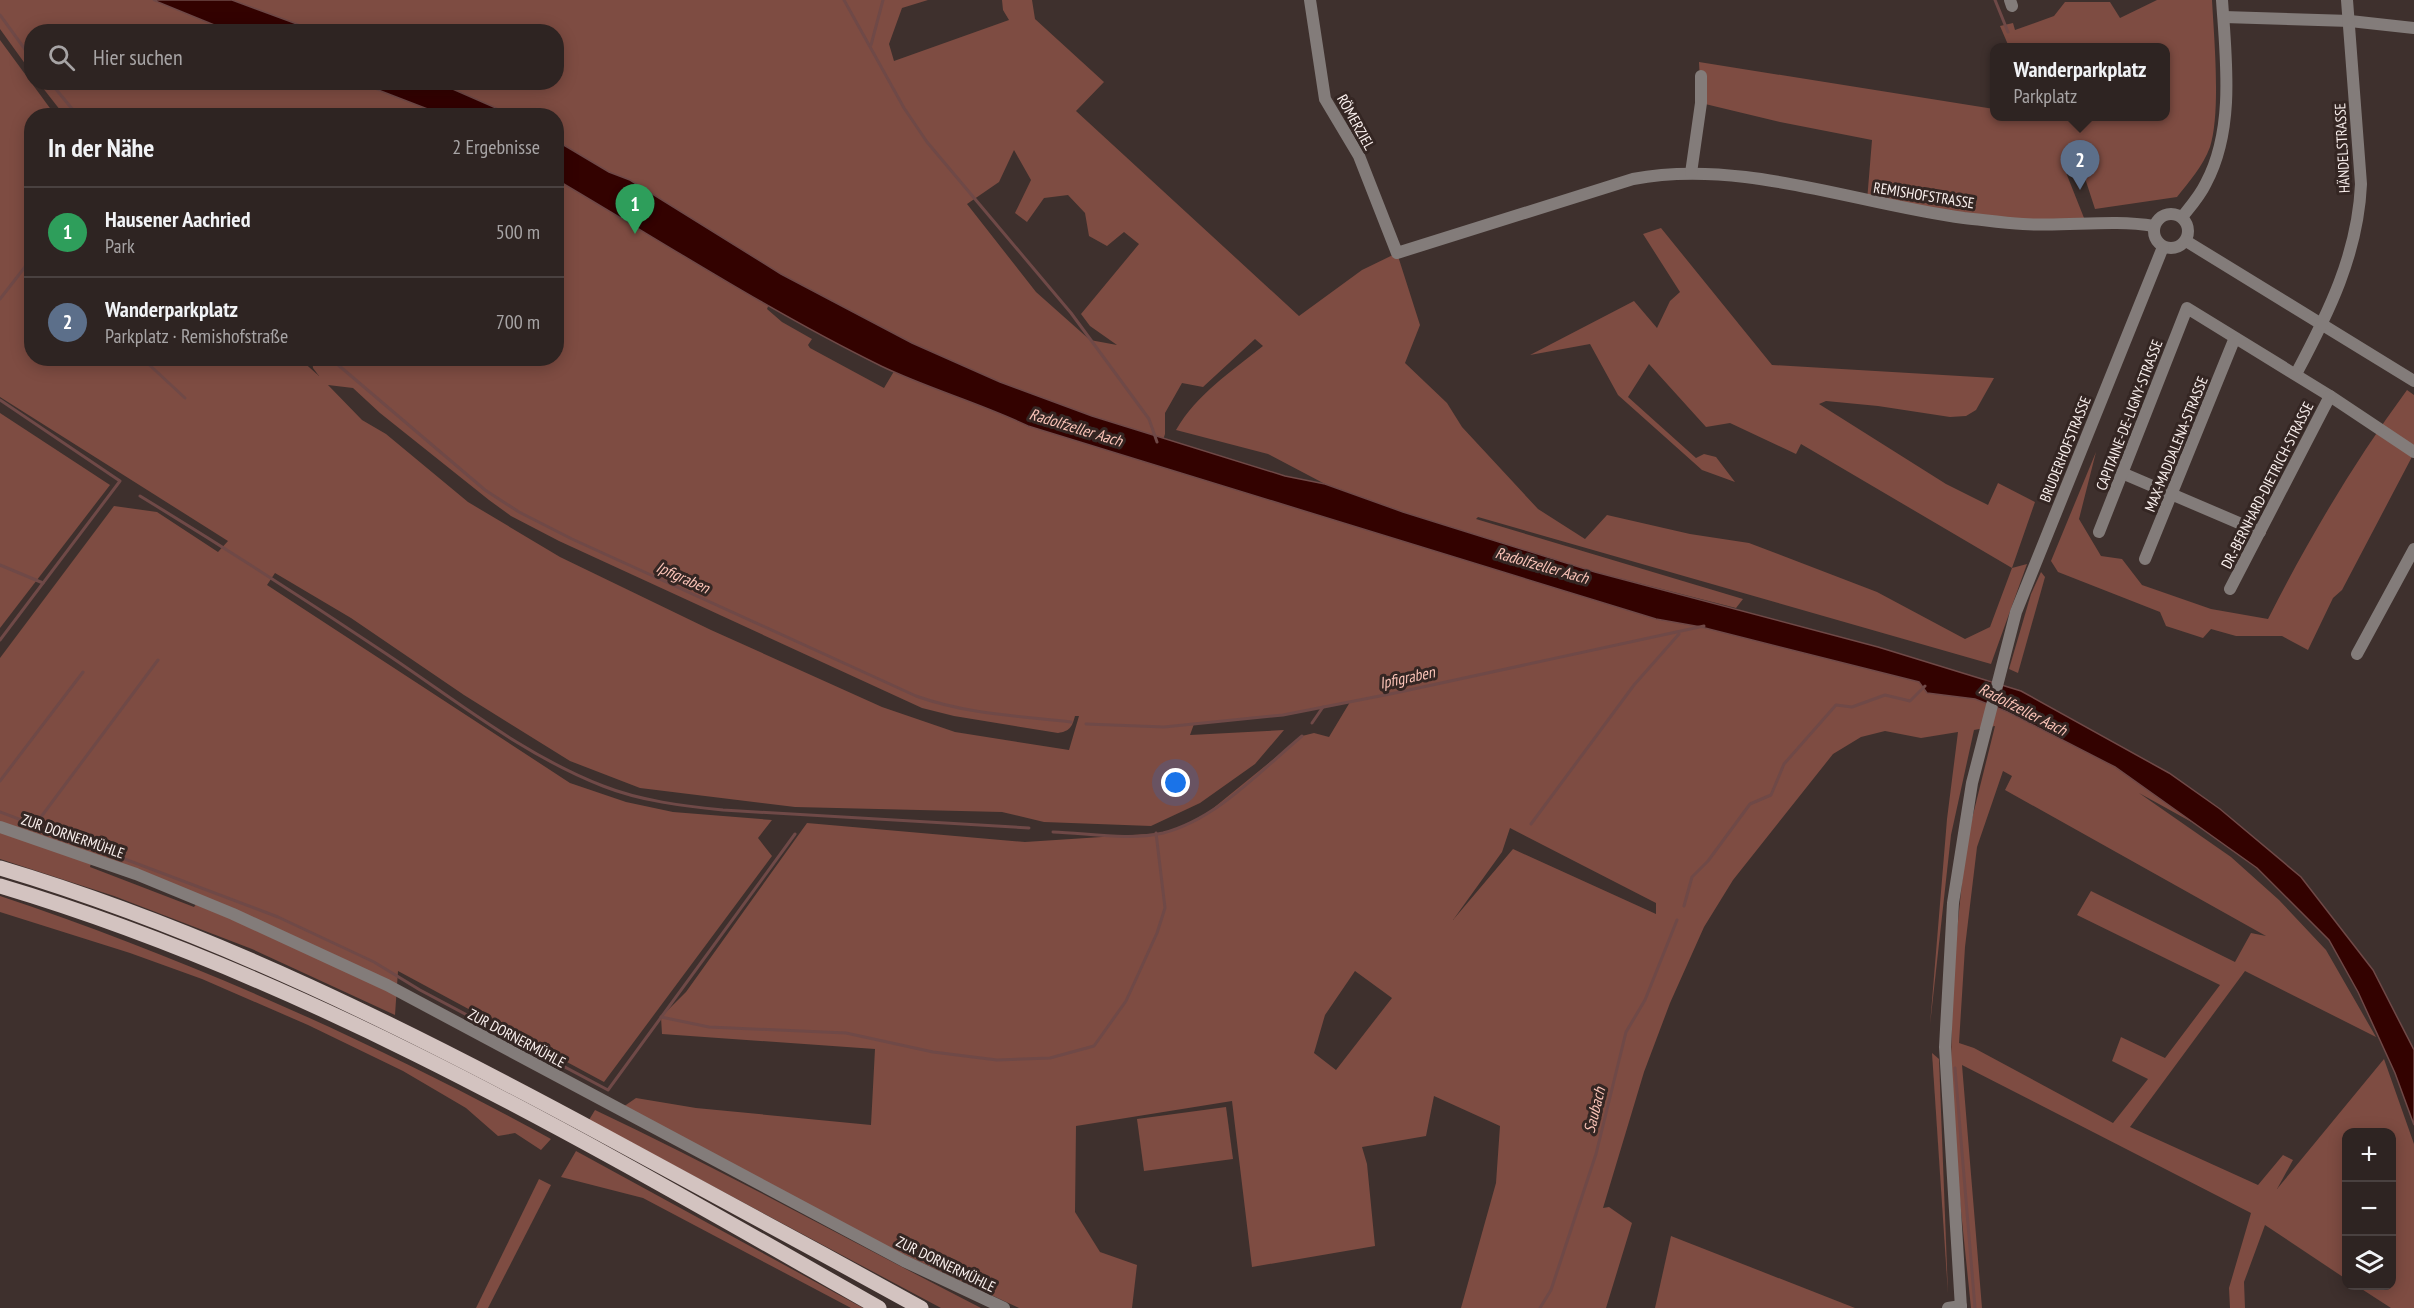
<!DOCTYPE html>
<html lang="de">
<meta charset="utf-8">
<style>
body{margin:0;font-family:"PT Sans Narrow",sans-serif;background:#3a302f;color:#f1f3f6}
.controls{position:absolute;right:18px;bottom:18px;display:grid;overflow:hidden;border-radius:12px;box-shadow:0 3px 15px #0003}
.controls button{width:54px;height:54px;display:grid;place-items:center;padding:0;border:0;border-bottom:2px solid #494140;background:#2e2422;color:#f1f3f6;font:30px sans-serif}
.you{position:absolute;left:1176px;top:783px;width:21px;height:21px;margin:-15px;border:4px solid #fff;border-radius:50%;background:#1a73e8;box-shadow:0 0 0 9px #1a73e833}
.badge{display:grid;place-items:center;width:39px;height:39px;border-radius:50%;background:#bca0f2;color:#fff;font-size:20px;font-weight:700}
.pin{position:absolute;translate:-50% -50px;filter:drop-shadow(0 2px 3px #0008)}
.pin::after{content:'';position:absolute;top:32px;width:21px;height:18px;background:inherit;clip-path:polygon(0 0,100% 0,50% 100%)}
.popup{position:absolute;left:1990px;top:43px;width:180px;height:78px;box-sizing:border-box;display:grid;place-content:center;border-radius:12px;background:#2e2422;filter:drop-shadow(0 2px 4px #0005);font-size:20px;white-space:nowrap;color:#a7a4a5}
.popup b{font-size:22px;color:#f1f3f6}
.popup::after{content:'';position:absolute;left:50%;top:100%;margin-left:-12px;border:12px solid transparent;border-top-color:#2e2422}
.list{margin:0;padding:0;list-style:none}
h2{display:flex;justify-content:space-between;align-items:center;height:78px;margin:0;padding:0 24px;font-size:26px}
h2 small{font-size:20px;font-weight:400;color:#a7a4a5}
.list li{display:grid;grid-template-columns:39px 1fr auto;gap:18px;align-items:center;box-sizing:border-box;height:90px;padding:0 24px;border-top:2px solid #494140}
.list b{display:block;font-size:22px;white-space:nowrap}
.list p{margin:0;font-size:20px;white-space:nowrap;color:#a7a4a5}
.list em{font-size:20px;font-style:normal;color:#a7a4a5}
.icon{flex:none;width:33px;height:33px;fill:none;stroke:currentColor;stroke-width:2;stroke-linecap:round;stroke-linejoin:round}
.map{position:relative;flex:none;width:2414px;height:1308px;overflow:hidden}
.search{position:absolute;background:#2e2422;box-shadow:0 3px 15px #0003;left:24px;top:24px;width:540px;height:66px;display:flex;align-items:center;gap:15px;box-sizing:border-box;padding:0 21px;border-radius:24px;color:#a7a4a5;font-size:22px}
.panel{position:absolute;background:#2e2422;box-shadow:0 3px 15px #0003;left:24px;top:108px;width:540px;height:258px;border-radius:24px}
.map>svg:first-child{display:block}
.green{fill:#7e4c42;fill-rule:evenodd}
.water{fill:#330200;stroke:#6f4947;stroke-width:1.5}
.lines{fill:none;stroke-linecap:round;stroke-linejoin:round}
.stream{stroke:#6f4947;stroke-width:3}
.minor{stroke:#837c7a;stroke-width:12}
.major{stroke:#d3c3c0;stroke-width:15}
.labels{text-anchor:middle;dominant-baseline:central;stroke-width:6;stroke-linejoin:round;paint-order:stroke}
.street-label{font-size:15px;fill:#faf0ee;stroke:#342623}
.water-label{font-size:16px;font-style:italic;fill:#fbc4b8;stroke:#342623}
</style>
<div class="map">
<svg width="2414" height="1308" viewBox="0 0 2414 1308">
<rect width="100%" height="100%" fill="#3e302d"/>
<g class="green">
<path d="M0 0H928L902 8 889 44 894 61 1009 20 1003 10 1002 0H1032L1035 19 1104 82 1076 111 1299 316 1362 270 1397 253 1420 325 1405 363 1447 403 1462 427 1538 509 1585 539 1607 515 1690 534 1749 543 1877 592 1965 639 1990 627 2012 568 1801 444 1796 454 1730 423 1706 427 1649 364 1628 397 1696 458 1704 454 1716 457 1735 482 1702 470 1618 395 1590 344 1530 355 1634 301 1657 328 1670 301 1680 292 1643 234 1661 228 1772 365 1994 378 1976 410 1966 416 1950 417 1878 406 1826 401 1819 404 1946 484 1988 505 1998 483 2035 502 2012 568 2027 564 1991 664 1478 517 1476 519 1743 599 1736 608 1595 572 1403 512 1325 484 1268 454 1176 430C1197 394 1231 372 1263 346L1255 339 1203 387 1182 383 1165 413V434L1155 464 1656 619 1701 627 1919 682 1927 693 1975 699 2008 712 2115 767 2206 830 2139 793 2231 857 2279 900 2326 950 2376 1037 2245 971 2130 1127 2258 1185 2283 1155 2293 1160 2277 1189 2384 1059 2414 1144V1308H2391L2357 1286H2392V1132H2346V1279L2265 1225 2244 1282 2245 1308H2230L2229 1288 2251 1213 1962 1065 1982 1308H1971L1958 1182 1951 1063 1953 970 1966 843 1995 726 1974 730 1951 835 1930 1025 1947 819 1958 732 1921 738 1885 731 1861 737 1833 754 1733 880 1704 927 1670 1003 1644 1072 1603 1208 1609 1207 1632 1223 1606 1308H1461L1496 1183 1500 1126 1434 1096 1426 1136 1362 1147 1367 1164 1375 1246 1252 1267 1232 1101 1076 1126 1075 1212 1100 1252 1137 1265 1132 1308H1019L875 1241 623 1107 636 1098 696 1108 871 1125 875 1049 662 1034 661 1017 686 992 807 823 1025 842 1163 833 1200 819 1302 736 1314 733 1329 737 1350 702 1283 715 1194 724 1190 735 1284 730 1255 764 1200 803 1151 826 1044 822 1002 812 795 807 640 788 570 761 464 695 351 618 275 573 267 585 570 783 626 802 673 812 772 820 758 838 772 856 604 1082 398 971 395 1015 252 949 114 896 0 859V658L114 506 157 512 218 552 228 541 0 397V40L55 115 32 116V358L300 359 319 376 313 368 312 359 556 358V116L64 115 39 83 556 82V32H32L31 72 0 29ZM1014 150 1031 180 1015 213 1027 222 1044 198 1068 195 1085 213 1089 236 1107 246 1124 232 1139 244 1081 314 1090 326 1117 345 1090 340 1036 292 967 204 999 182ZM781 274 911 343 884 388 810 348 808 345 812 339 782 322 767 309ZM328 385 353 388 380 413 489 500 511 516 559 541 922 708 954 716 1058 733C1070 731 1072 727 1075 716H1079L1069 750 955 732 882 707 711 630 560 557 468 502 386 434 362 420ZM2003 771 2012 776 2005 790 2266 936 2251 933 2235 962 2091 891 2077 915 2220 985 2165 1058 2121 1037 2112 1061 2148 1079 2113 1123 1974 1048 1959 1043 1965 947 1977 847ZM1510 828 1656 903V914L1513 849 1453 920 1502 852ZM92 859 199 900 194 907 90 867ZM1355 971 1392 998 1336 1070 1314 1053 1325 1015Z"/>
<path d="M2157 0H2212C2214 38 2221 112 2210 147 2203 166 2189 182 2177 197L2095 209 2082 169 2065 170 2086 223 2024 225 1867 201 1872 140 1780 122 1701 103 1699 62 1994 109V116H2166V48L2009 47 2000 26 2013 23 2015 30 2054 16 2065 2H2110L2120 18Z"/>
<path d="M2407 390 2414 395V453L2342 590 2333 598 2308 650 2282 636H2236L2211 629 2203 638 2166 626 2160 612 2058 572 2051 561 2096 452 2079 519 2101 556 2122 559 2142 585 2211 609 2268 619C2308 540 2354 462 2407 390Z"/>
<polygon points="0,413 110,485 0,628"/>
<polygon points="2041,572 2045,577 2018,673 2009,669 2031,594"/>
<path d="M0 896C191 960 374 1042 551 1139L541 1150 515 1133 498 1136 466 1108 403 1071 308 1025 202 979 130 953 0 912Z"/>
<polygon points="1932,1053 1939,1059 1948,1294"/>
<polygon points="1226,1107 1233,1159 1144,1171 1137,1119"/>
<path d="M595 1110C726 1172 852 1242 981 1308H941L589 1120Z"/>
<polygon points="576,1151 863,1308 851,1308 643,1198 561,1177"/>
<polygon points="539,1179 551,1185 488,1308 476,1308"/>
<polygon points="1671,1236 1855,1308 1655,1308"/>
</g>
<g class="water">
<polygon points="153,0 232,0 316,31 229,31"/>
<polygon points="360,83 439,83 512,115 443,115"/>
<path d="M557 141 609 172 630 180 781 274 912 343 1000 382 1092 416 1285 476 1325 484 1403 512 1595 572 1878 647 2021 691 2169 773 2220 809 2301 877 2373 970 2414 1050V1125L2395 1073 2358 992 2329 940 2257 868 2115 767 2008 712 1975 699 1927 693 1919 682 1701 627 1656 619 1028 426C980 403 929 389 881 366 769 311 664 243 557 180Z"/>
</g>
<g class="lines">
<g class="stream">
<polyline points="844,0 904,108 927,142 1071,313 1149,419 1157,442"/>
<polyline points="1995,0 2008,32"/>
<polyline points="0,15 32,59"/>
<polyline points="871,45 883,0"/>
<polyline points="50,82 78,116"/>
<polyline points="0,299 32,258"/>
<polyline points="142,358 185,398"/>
<path d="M330 358 485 490 519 512 572 539 916 696C966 714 1018 716 1071 722"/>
<polyline points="0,400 120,481 0,640"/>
<path d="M140 496C222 546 303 598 382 651 453 698 523 755 603 786 641 801 683 806 723 810L1029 828"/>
<polyline points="0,565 43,583"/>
<polyline points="1312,723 1323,707"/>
<polyline points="1086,724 1164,727 1283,715 1395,693 1704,626"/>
<polyline points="0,781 83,672"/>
<polyline points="0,812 278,917 374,962 420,990 608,1090 795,834"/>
<polyline points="1531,824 1634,685 1679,634"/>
<polyline points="35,825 158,660"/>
<path d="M1053 832C1087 833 1129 841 1163 833 1217 819 1260 771 1302 736"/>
<polyline points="1684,906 1692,877 1708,861 1750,804 1771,795 1784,764 1836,705 1852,707 1885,695 1910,701 1925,686"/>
<polyline points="661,1017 709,1027 846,1033 933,1052 997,1060 1050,1058 1094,1046 1126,1001 1157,933 1165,908 1156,833"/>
<polyline points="1955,1068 1975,1308"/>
<polyline points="1540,1308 1551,1290 1596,1154 1626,1032 1645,1000 1677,920"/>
</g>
<g class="minor">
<path d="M1310 0 1325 99 1359 156 1397 253 1633 179C1741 158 1856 204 1964 218 1984 220 2003 223 2023 224 2067 227 2111 219 2154 226"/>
<polyline points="2010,0 2012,6"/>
<polyline points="2224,17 2350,21 2414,28"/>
<polyline points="1691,173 1701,103 1701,76"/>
<circle cx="2171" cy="231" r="17"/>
<path d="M2182 217C2190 207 2200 196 2206 183 2235 129 2226 59 2222 0"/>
<polyline points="2186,241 2414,381"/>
<path d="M2296 374C2328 314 2358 254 2361 184L2347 0"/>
<polyline points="2122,473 2260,532"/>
<polyline points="2099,532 2187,308 2330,396 2414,452"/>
<polyline points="2145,559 2234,340"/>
<polyline points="2230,589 2330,396"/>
<polyline points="2357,654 2414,549"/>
<polyline points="0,827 136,874 233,914 387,985 904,1261 1004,1308"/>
<polyline points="1948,1308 1961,1306"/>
<polyline points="1961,1308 1945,1047 1953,903 1972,783 2016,612 2163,247"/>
</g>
<g class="major">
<path d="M0 868C212 931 411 1031 605 1136 710 1193 816 1250 921 1308"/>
<path d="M0 886C313 979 597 1148 879 1308"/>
</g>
</g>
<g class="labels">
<g class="street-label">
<text transform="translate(1356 122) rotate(61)">RÖMERZIEL</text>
<text transform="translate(2342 148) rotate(-93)">HÄNDELSTRASSE</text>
<text transform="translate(1924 195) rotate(9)">REMISHOFSTRASSE</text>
<text transform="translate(2129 415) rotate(-69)">CAPITAINE-DE-LIGNY-STRASSE</text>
<text transform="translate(2176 444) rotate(-68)">MAX-MADDALENA-STRASSE</text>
<text transform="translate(2065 449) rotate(-68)">BRUDERHOFSTRASSE</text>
<text transform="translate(2267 485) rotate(-63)">DR.-BERNHARD-DIETRICH-STRASSE</text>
<text transform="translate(73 836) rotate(19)">ZUR DORNERMÜHLE</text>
<text transform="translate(517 1038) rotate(28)">ZUR DORNERMÜHLE</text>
<text transform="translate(946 1264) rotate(26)">ZUR DORNERMÜHLE</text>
</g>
<g class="water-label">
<text transform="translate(1076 427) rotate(17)">Radolfzeller Aach</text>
<text transform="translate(1542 565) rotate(16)">Radolfzeller Aach</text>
<text transform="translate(683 577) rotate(24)">Ipfigraben</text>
<text transform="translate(1407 677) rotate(-12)">Ipfigraben</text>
<text transform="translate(2023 709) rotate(27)">Radolfzeller Aach</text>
<text transform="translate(1594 1110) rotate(-76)">Saubach</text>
</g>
</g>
</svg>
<div class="controls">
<button>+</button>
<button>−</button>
<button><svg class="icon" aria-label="layers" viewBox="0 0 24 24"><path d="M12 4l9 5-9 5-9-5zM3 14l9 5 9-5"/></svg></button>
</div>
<div class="you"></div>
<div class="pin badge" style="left:635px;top:234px;background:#2e9e5b">1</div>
<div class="pin badge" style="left:2080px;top:190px;background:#5c6f8a">2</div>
<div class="popup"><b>Wanderparkplatz</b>Parkplatz</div>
<div class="search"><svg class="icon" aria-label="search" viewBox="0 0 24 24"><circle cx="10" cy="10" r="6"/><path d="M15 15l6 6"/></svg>Hier suchen</div>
<section class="panel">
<h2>In der Nähe<small>2 Ergebnisse</small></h2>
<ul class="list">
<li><span class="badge" style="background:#2e9e5b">1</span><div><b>Hausener Aachried</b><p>Park</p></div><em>500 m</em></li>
<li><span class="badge" style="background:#5c6f8a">2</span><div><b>Wanderparkplatz</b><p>Parkplatz · Remishofstraße</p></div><em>700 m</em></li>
</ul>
</section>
</div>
